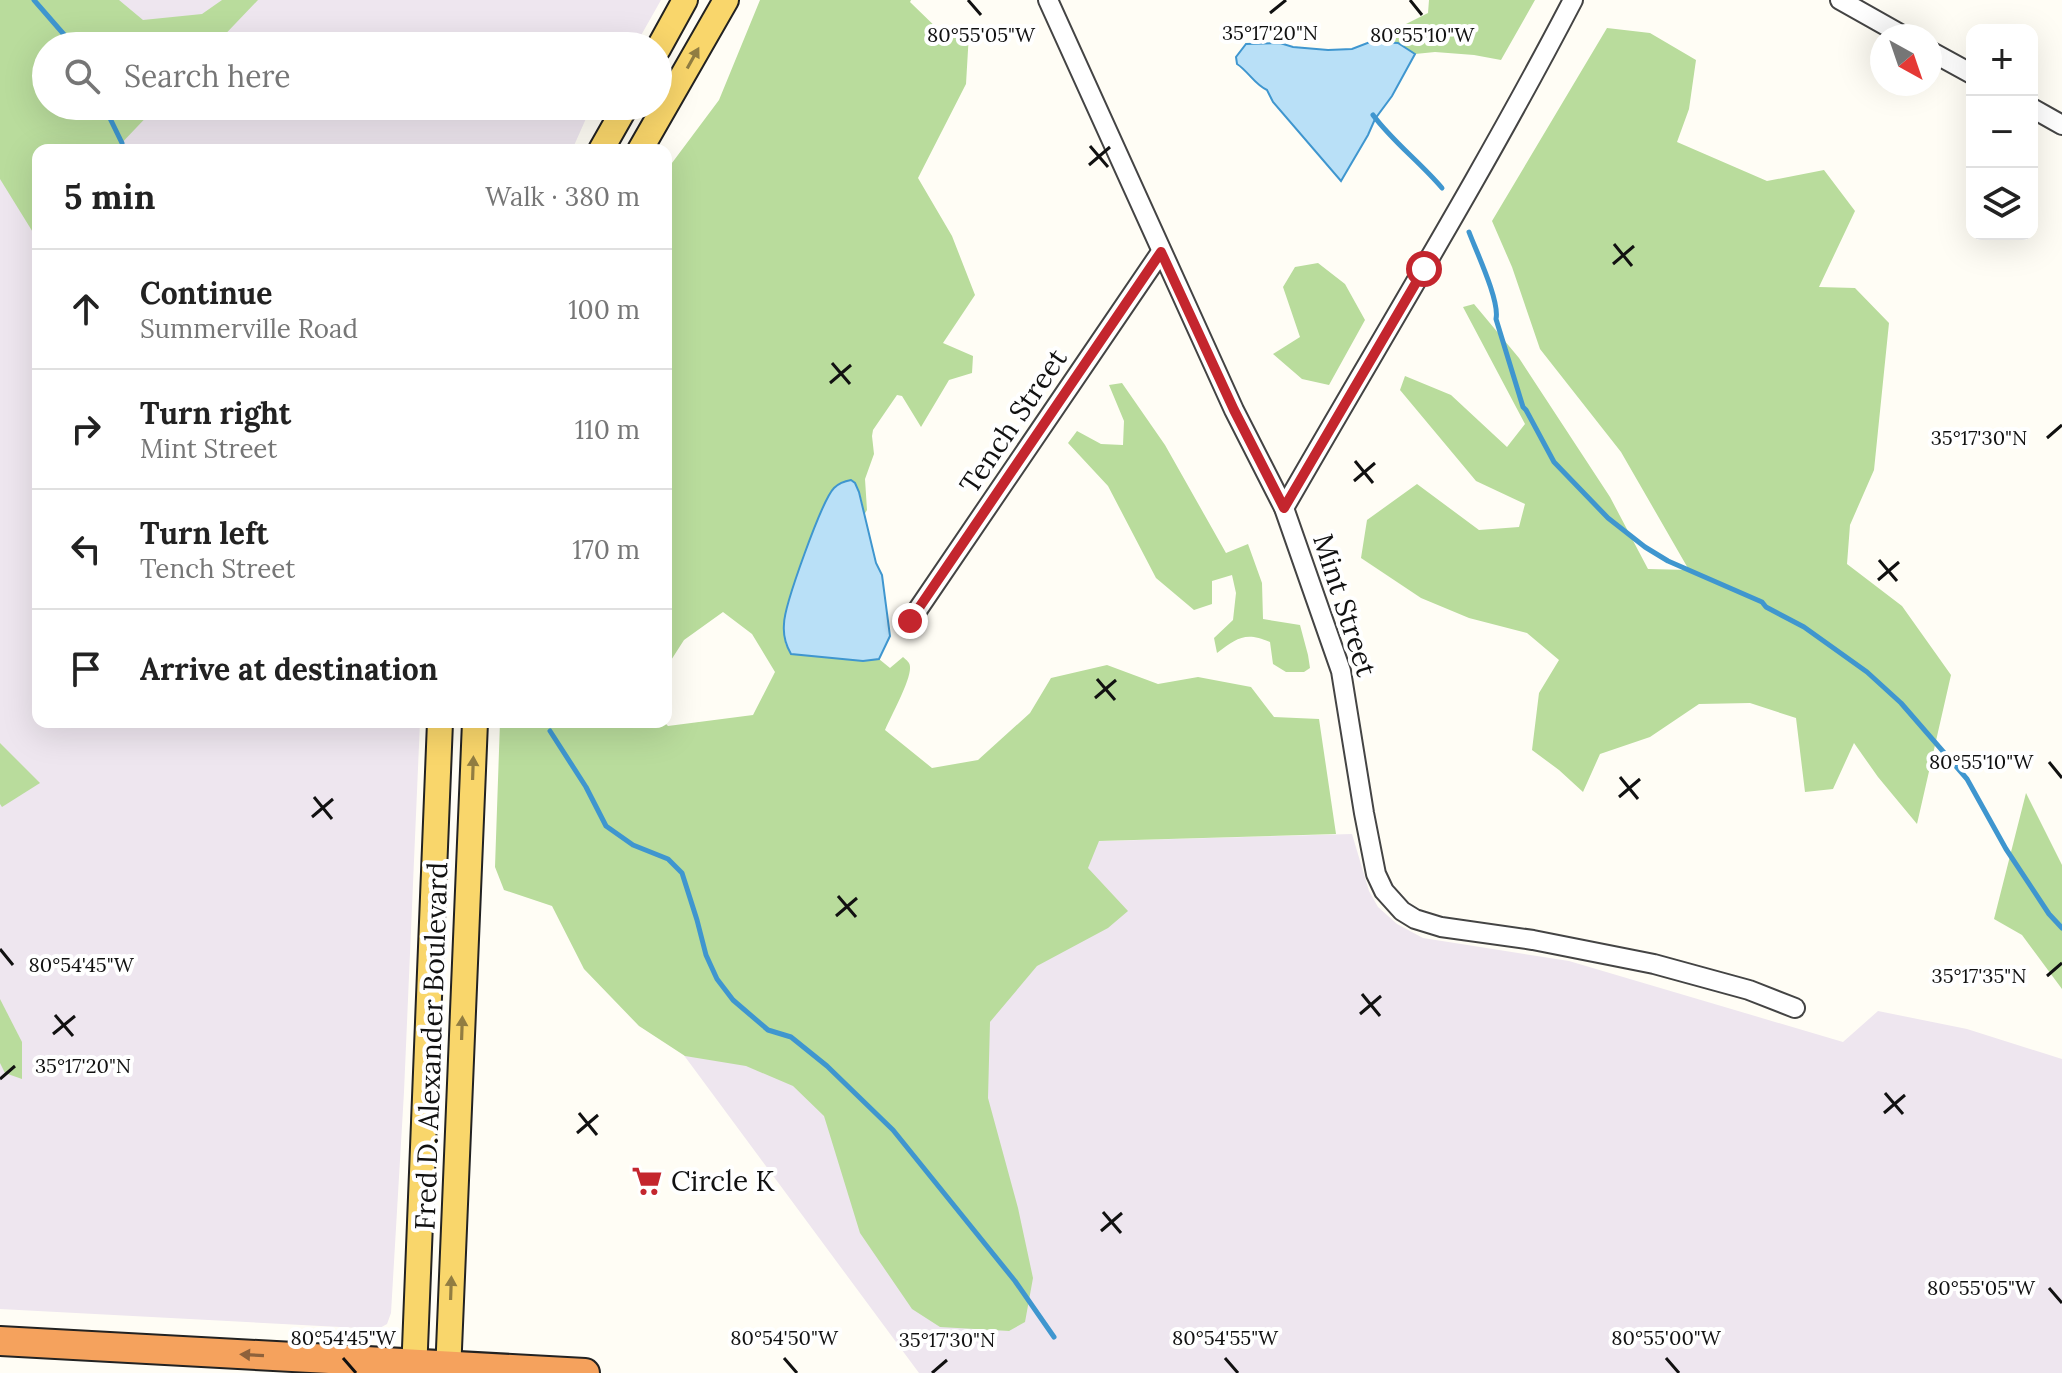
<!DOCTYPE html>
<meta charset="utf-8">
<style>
body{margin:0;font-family:Lora,serif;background:#f2f2f2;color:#222}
.controls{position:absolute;right:24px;top:24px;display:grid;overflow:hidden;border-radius:16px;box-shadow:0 8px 32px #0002}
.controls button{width:72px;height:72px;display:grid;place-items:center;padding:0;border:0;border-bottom:2px solid #e0e0e0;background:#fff;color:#222;font:40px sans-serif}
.compass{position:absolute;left:1870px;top:24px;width:72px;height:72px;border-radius:50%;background:#fff;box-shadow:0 8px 32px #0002;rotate:140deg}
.stop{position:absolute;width:24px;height:24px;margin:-18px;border:6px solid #c4262e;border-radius:50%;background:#fff}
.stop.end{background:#c4262e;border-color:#fff;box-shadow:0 2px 8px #0008}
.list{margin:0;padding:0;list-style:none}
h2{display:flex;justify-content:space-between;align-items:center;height:104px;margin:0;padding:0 32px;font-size:34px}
h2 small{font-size:26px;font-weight:400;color:#767676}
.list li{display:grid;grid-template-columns:52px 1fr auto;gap:24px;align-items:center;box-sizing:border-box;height:120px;padding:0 32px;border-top:2px solid #e0e0e0}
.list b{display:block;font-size:30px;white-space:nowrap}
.list p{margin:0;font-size:26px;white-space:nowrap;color:#767676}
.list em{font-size:26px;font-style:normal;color:#767676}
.icon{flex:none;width:44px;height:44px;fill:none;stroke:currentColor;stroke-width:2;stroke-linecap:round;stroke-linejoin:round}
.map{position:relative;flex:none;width:2062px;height:1373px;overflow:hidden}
.search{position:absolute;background:#fff;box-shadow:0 8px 32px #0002;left:32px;top:32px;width:640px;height:88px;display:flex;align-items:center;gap:20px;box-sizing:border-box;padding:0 28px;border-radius:44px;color:#767676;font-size:30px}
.panel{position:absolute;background:#fff;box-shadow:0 8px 32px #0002;left:32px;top:144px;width:640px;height:584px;border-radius:16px}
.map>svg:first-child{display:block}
.industrial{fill:#eee6ef}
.forest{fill:#b9dc9c}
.water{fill:#b9e0f7;stroke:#3f96cf;stroke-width:2}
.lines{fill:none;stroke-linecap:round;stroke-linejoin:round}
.stream{stroke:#3f96cf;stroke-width:5}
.minor-casing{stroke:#444;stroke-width:22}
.major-casing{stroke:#222;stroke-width:28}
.highway-casing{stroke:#222;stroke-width:32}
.minor{stroke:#fff;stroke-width:18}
.major{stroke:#f9d66b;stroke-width:24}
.highway{stroke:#f5a25d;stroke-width:28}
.oneway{fill:#917d42}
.oneway2{fill:#8e613b}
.route{stroke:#c4262e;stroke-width:10}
.ticks{fill:none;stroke:#111;stroke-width:3}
.labels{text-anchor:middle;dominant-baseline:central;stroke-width:8;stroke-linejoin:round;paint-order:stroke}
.street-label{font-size:28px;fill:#111;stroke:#fff}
.poi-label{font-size:28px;fill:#111;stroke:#fff;text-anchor:start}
.ticks-label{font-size:20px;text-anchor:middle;fill:#111;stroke:#fff;stroke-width:8;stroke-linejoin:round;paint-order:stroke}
</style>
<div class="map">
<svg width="2062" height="1373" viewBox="0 0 2062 1373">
<rect width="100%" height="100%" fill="#fffdf5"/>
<g class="industrial">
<polygon points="0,0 661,0 635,46 46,46 46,106 596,106 588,114 572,150 38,150 38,722 420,722 404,1092 391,1313 387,1324 378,1329 0,1309"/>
<polygon points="1352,834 1369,891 1378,907 1397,924 1423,938 1569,961 1843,1042 1878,1011 1967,1029 2062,1059 2062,1373 919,1373 541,862 861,848"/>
</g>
<g class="forest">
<polygon points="0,0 119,0 143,20 202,14 222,0 258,0 214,46 46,46 46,106 157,106 115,150 38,150 38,230 34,234 0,179"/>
<path d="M760 0H911L910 2 945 36 969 33 966 84 918 178 952 236 975 295 943 343 973 356 972 373 949 380 921 427 902 396 897 395 873 430 872 436 874 454 865 479 867 510 864 515C862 503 861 487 851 480L827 500 802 561 784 621 785 643 791 654 863 661 879 659 890 668 903 657C907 661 910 662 910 667 911 680 891 716 885 730L932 768 978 760 1030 713 1051 678 1107 665 1158 684 1198 677 1251 687 1274 717 1319 719 1336 834 1099 841 1088 868 1128 911 1108 928 1037 966 990 1022 988 1098 1018 1208 1033 1278 1025 1322 1009 1331 940 1327 912 1309 860 1233 824 1116 793 1086 746 1066 685 1056 639 1026 584 969 552 906 504 890 495 867 500 722H664L668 726 753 715 775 672 752 634 723 612 684 640 666 668V171L719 100Z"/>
<polygon points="1429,0 1535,0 1501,60 1474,55 1435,52 1415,54 1398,43 1370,42 1428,13"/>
<polygon points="1607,28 1650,33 1696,60 1689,109 1677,142 1767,181 1824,170 1855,211 1819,287 1855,288 1889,323 1874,470 1850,525 1847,564 1902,606 1951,675 1917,824 1878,777 1854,743 1833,789 1805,792 1796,718 1750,703 1699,704 1650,737 1600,754 1583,792 1559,770 1532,750 1539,693 1559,660 1527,633 1469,618 1421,598 1361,558 1367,520 1417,484 1479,530 1519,527 1525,504 1476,481 1400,390 1405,376 1451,395 1507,447 1525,424 1463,307 1474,304 1519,358 1610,497 1648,569 1689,570 1621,452 1540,349 1512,267 1492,221"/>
<polygon points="1318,263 1345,284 1365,320 1329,385 1302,379 1273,354 1300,337 1283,287 1295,267"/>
<path d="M1122 383 1165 445 1226 553 1248 544 1262 583 1263 619 1300 625 1308 655 1310 668 1304 672H1286L1273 664 1270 642C1245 631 1237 638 1217 653L1214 638 1233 620 1236 593 1232 575 1212 581V604L1194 610 1156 578 1108 486 1068 443 1077 431 1101 444 1123 445 1124 421 1109 385Z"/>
<polygon points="0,743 40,783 2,807 0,804"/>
<polygon points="2026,793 2062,865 2062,989 2022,935 1994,919"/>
<polygon points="0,999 22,1042 22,1079 5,1073 0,1063"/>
</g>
<g class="water">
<path d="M1370 42 1398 43 1415 54 1392 96 1375 119 1368 135 1341 181 1273 102 1267 90C1255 85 1248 71 1237 64L1236 57 1246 44 1280 43 1293 47 1328 50 1352 49Z"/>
<path d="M851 480 855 483 859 492 876 563 882 575 890 636 879 659 863 661 791 654C785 644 783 635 784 624 784 606 822 500 834 488 839 483 845 481 851 480Z"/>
</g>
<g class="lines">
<g class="stream">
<polyline points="34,0 74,46"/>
<polyline points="104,106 122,143"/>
<path d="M1373 115C1393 142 1420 162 1442 188"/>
<path d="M1469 232C1476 251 1500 301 1496 319L1523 407 1526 410 1554 462 1608 518 1645 547 1668 561 1762 602 1766 607 1804 627 1867 672 1901 703 1967 779 2006 849 2049 914 2062 928"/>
<polyline points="550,731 586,787 606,826 633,845 668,859 682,873 697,920 706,955 717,979 733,1000 768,1030 791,1037 827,1066 893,1130 1015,1281 1054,1337"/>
</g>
<g class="minor-casing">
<g id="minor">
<polyline points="1048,0 1234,410 1284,508 1341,671 1364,813 1376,874 1384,891 1402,911 1415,919 1441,927 1533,940 1654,964 1749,990 1795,1008"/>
<polyline points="1840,0 1904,36"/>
<polyline points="1930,51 1972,74"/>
<polyline points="2032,108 2062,125"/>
<path d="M1284 508C1381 339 1483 173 1573 0"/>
<polyline points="910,621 1161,252"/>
</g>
</g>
<g class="major-casing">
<g id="major">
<polyline points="658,49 685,0"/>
<polyline points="601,150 626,106"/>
<polyline points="640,150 726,0"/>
<polyline points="414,1373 440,722"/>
<polyline points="448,1373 475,722"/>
</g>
</g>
<g class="highway-casing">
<polyline id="highway" points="0,1341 585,1373"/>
</g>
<use href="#minor" class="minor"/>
<use href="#major" class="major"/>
<use href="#highway" class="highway"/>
</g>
<defs><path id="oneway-solid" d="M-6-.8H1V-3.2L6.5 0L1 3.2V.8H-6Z" transform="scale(2)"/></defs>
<g class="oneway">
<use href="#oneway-solid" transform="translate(693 58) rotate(-61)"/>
<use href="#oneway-solid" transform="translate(473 768) rotate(-88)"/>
<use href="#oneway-solid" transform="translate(462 1028) rotate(-88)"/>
<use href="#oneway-solid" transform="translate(451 1288) rotate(-88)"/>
</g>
<use class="oneway2" href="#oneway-solid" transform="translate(252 1355) rotate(-177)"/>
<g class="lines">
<polyline class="route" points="910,621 1161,252 1234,410 1284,508 1424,269"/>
</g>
<path class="ticks" d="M968 0 981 15M1410 0 1422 15M1270 13 1286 0M1090 146 1108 167M1089 165 1110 147M1614 244 1632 266M1613 264 1634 246M832 363 850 384M830 383 851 365M2047 438 2062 425M1355 461 1373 483M1354 481 1375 463M1879 560 1897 581M1878 580 1899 562M1097 679 1115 700M1095 698 1116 680M2049 762 2062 778M1620 777 1638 799M314 797 332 819M1619 797 1640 779M312 817 333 799M838 896 856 917M836 916 857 898M0 949 13 965M2047 976 2062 963M1362 994 1380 1016M1360 1014 1381 996M55 1015 73 1036M53 1034 75 1016M0 1079 15 1066M1885 1093 1903 1114M579 1113 597 1135M1884 1113 1905 1095M577 1133 598 1115M1103 1212 1121 1233M1101 1231 1122 1213M2049 1288 2062 1303M343 1358 356 1373M784 1358 797 1373M1225 1358 1238 1373M1666 1358 1679 1373M932 1373 947 1360"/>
<defs>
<g id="supermarket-bare" transform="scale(2.4)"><path d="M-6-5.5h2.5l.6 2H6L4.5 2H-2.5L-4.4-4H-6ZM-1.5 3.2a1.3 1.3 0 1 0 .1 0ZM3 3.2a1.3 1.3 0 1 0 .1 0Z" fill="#c4262e" stroke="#fff" stroke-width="2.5" paint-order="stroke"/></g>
</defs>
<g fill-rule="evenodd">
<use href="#supermarket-bare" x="647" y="1181"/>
</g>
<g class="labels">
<g class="street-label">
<text transform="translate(1013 421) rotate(-56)">Tench Street</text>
<text transform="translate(1345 605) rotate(72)">Mint Street</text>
<text transform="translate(431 1046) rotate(-88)">Fred D. Alexander Boulevard</text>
</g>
<g class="poi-label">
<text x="671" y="1181">Circle K</text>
</g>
</g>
<g class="ticks-label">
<text x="1270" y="40">35°17'20"N</text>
<text x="1422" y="42">80°55'10"W</text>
<text x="981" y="42">80°55'05"W</text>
<text x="1979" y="445">35°17'30"N</text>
<text x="1981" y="769">80°55'10"W</text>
<text x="81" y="972">80°54'45"W</text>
<text x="1979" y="983">35°17'35"N</text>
<text x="83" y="1073">35°17'20"N</text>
<text x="1981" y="1295">80°55'05"W</text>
<text x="343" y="1345">80°54'45"W</text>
<text x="784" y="1345">80°54'50"W</text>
<text x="1225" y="1345">80°54'55"W</text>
<text x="1666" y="1345">80°55'00"W</text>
<text x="947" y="1347">35°17'30"N</text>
</g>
</svg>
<div class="controls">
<button>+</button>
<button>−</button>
<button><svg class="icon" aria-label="layers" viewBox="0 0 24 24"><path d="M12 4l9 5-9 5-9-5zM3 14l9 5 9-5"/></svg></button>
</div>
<svg class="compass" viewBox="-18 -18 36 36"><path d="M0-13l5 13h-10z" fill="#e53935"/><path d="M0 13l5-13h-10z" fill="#767676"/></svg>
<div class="stop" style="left:1424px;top:269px"></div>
<div class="stop end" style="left:910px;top:621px"></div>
<div class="search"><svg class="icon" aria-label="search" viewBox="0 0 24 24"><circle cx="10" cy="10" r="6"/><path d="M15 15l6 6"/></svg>Search here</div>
<section class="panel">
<h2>5 min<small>Walk · 380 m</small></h2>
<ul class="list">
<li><svg class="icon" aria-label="ahead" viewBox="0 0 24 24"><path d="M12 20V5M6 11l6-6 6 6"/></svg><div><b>Continue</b><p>Summerville Road</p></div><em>100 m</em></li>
<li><svg class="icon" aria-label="right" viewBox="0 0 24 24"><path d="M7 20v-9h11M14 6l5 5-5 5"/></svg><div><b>Turn right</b><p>Mint Street</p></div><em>110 m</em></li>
<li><svg class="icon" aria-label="left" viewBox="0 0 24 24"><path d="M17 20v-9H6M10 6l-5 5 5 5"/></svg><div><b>Turn left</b><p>Tench Street</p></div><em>170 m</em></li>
<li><svg class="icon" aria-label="arrive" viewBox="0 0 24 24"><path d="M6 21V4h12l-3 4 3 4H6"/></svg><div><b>Arrive at destination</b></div></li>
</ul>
</section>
</div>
